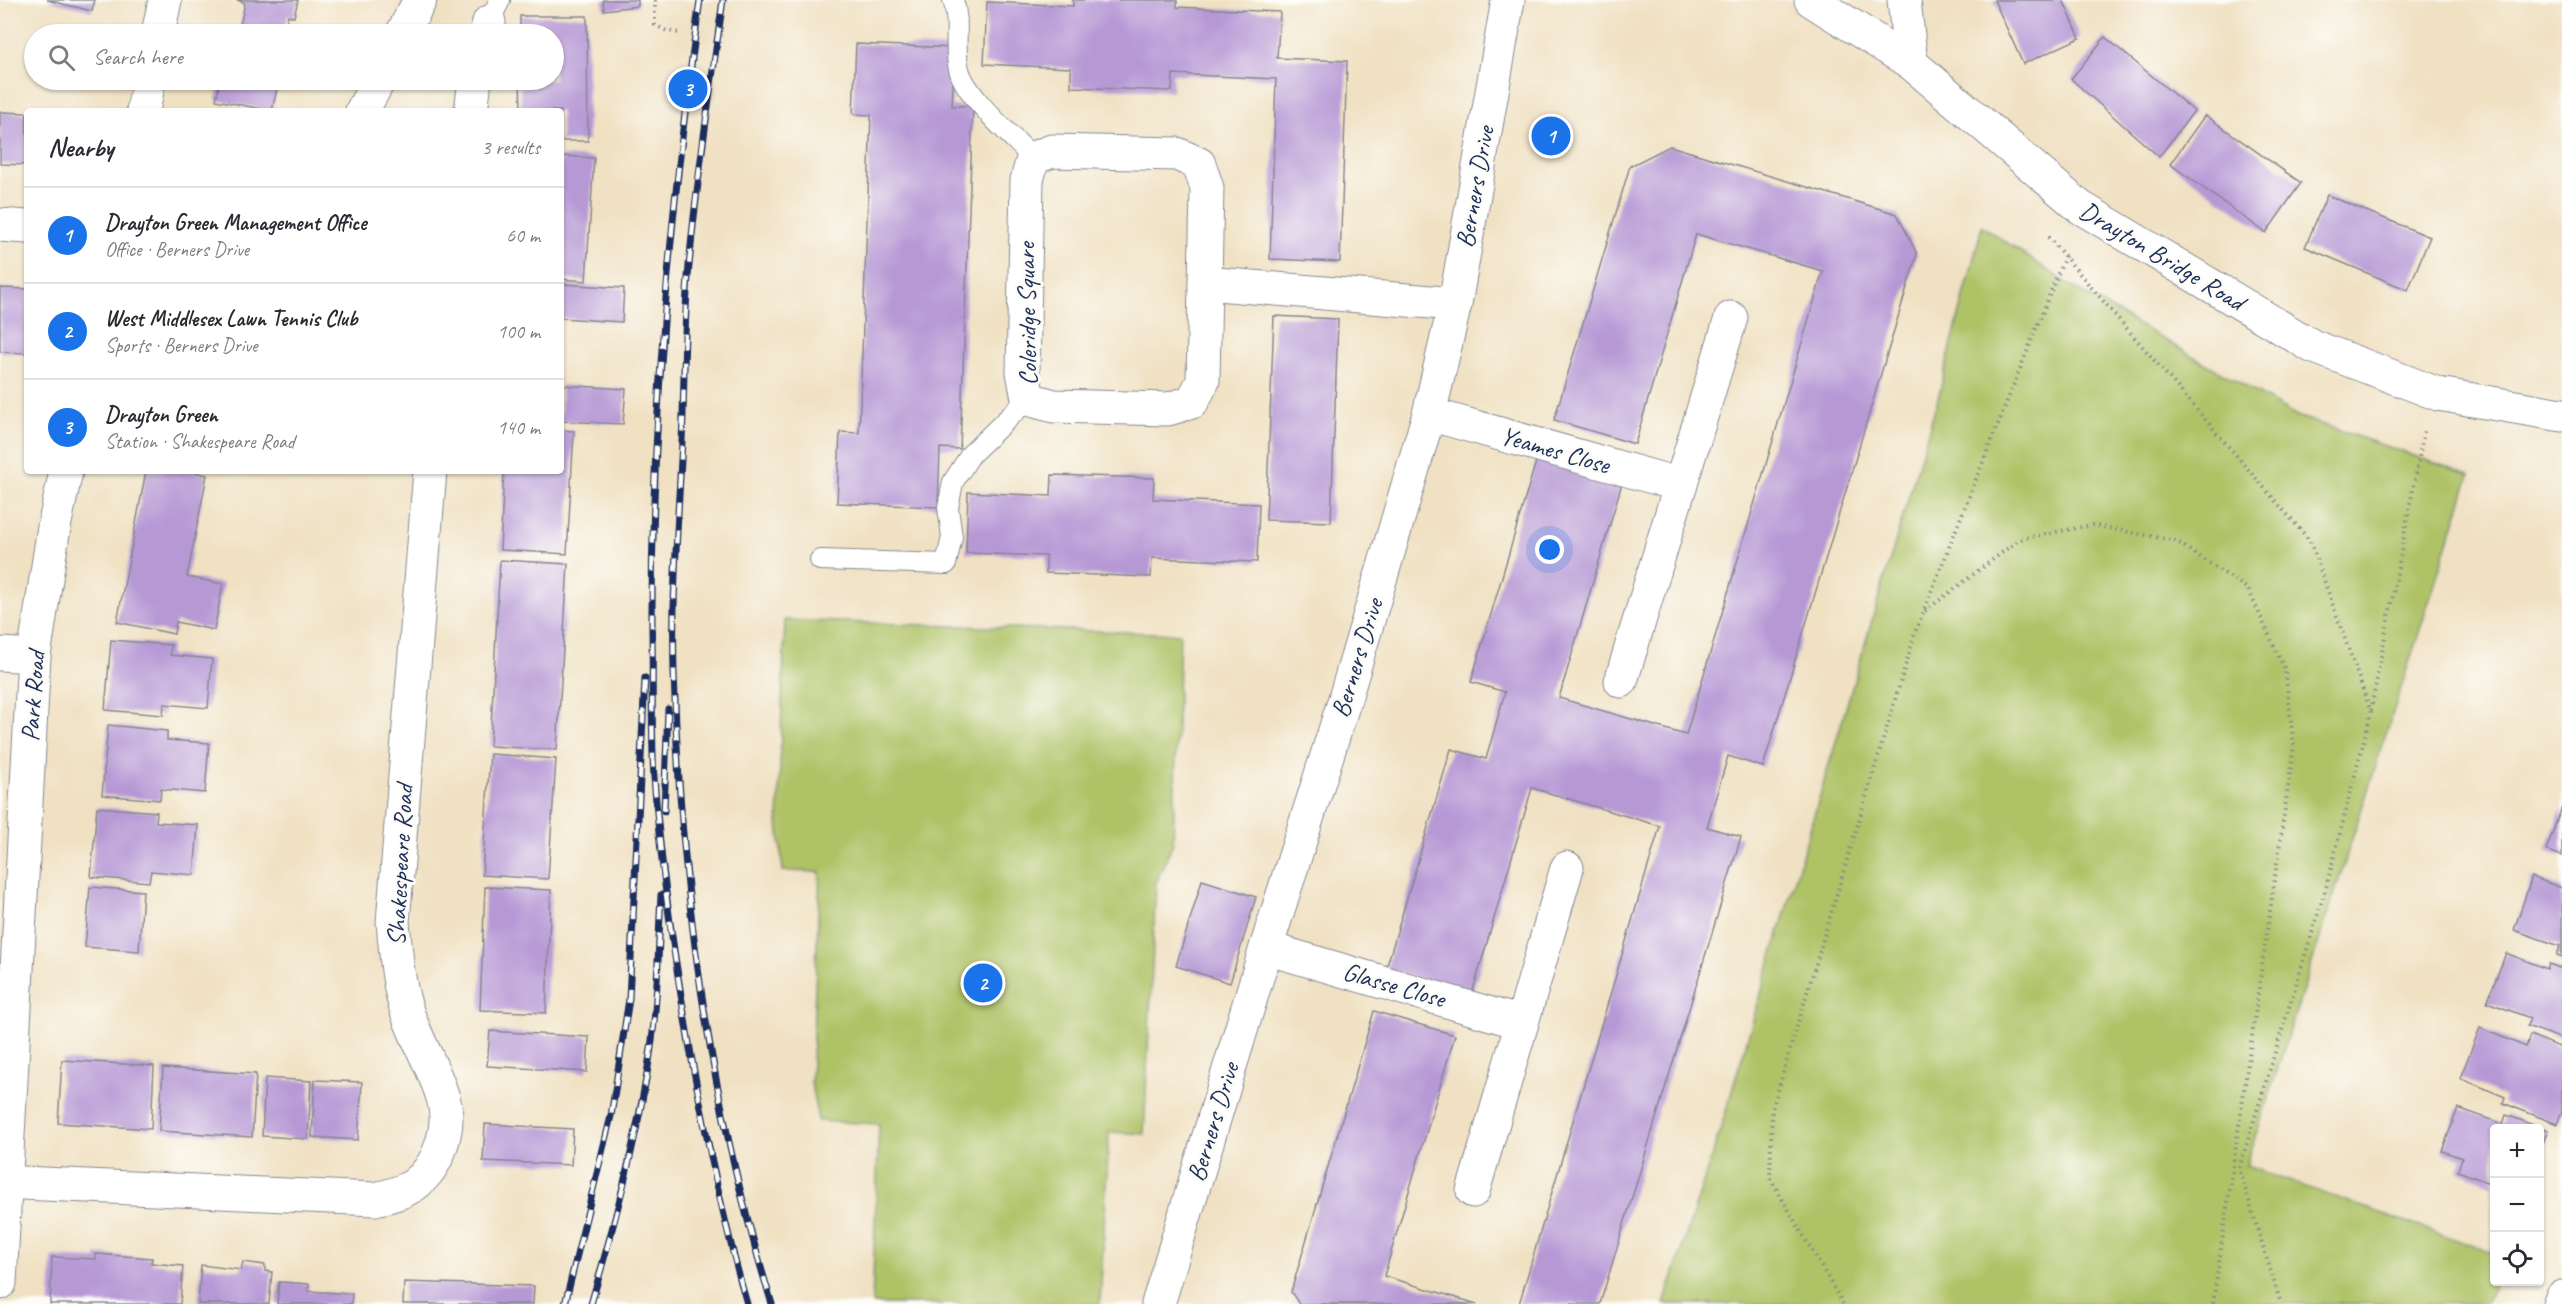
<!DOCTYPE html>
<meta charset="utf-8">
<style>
body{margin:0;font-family:Caveat,sans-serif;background:#f7f7f7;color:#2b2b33}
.controls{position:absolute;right:18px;bottom:18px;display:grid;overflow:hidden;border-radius:6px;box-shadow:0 2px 4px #0004}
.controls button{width:54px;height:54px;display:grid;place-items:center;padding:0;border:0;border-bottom:2px solid #e1e1e2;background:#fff;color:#2b2b33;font:30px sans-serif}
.you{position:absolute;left:1550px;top:550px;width:21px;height:21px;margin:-15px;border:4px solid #fff;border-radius:50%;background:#1a73e8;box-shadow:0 0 0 9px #1a73e833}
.badge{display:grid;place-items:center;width:39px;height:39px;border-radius:50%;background:#1a73e8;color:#fff;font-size:20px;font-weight:700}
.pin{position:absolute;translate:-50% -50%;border:3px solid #fff;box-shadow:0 2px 6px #0006}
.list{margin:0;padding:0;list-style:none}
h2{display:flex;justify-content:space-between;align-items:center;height:78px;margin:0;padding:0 24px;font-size:26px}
h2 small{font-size:20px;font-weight:400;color:#7c7c81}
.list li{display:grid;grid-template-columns:39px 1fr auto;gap:18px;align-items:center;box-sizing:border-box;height:96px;padding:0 24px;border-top:2px solid #e1e1e2}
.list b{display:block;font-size:22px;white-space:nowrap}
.list p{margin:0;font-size:20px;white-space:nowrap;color:#7c7c81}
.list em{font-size:20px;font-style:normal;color:#7c7c81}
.icon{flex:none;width:33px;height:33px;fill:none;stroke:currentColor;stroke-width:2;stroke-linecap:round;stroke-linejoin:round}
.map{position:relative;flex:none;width:2562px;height:1304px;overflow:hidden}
.search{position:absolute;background:#fff;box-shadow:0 2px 4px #0004;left:24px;top:24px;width:540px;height:66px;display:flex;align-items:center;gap:15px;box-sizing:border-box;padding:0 21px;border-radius:33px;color:#7c7c81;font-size:22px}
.panel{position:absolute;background:#fff;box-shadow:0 2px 4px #0004;left:24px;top:108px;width:540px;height:366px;border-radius:6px}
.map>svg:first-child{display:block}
.green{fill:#afc266;stroke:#657862;stroke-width:1.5}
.building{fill:#b698d5}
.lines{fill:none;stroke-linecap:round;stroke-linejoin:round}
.service-casing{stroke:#868890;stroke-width:22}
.minor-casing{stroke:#868890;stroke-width:35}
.path{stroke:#868890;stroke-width:4;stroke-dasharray:1.5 4.5;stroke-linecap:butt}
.service{stroke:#fff;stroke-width:20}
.minor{stroke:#fff;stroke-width:33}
.rail-casing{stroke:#1b2f5e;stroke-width:7}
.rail{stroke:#fdfcf7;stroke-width:4.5;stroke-dasharray:14;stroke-linecap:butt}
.labels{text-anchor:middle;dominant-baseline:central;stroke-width:6;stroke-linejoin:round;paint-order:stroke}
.street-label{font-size:26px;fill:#1b2f5e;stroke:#fdfcf7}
</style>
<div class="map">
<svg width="2562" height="1304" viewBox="0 0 2562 1304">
<rect width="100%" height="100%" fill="#fdfcf7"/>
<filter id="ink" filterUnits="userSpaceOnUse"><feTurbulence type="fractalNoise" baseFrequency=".0167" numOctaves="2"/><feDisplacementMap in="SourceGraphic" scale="12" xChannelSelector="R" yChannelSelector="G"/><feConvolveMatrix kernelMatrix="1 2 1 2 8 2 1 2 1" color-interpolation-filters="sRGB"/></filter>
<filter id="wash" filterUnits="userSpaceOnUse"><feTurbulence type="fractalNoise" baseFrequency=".008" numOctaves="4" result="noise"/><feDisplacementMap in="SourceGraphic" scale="24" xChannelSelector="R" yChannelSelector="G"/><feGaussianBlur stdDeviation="1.35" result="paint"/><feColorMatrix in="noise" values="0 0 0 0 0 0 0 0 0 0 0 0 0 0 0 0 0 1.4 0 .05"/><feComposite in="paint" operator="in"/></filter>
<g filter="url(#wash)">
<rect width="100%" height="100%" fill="#f0e1c3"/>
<g class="green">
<polygon points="1982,226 2076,289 2297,416 2470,475 2246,1166 2494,1253 2495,1282 2486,1304 1664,1304 1723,1121 1937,402"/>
<polygon points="785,620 1180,634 1173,843 1156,883 1144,1134 1109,1132 1100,1304 872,1304 879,1124 818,1121 811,1083 820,872 783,871 778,822"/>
</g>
<g id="blocks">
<g class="building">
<polygon points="47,0 95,0 92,11"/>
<polygon points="237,0 298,0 294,17 288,15 284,34 238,34 245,3"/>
<polygon points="603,0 638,0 638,6 604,10"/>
<polygon points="1073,0 1177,0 1177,7 1280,12 1277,58 1347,61 1340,262 1270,259 1276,79 1173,74 1172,91 1071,87 1071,68 984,64 987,2 1073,6"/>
<polygon points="1994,0 2063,0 2080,38 2023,64"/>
<polygon points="520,16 587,16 588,141 561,141 561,111 521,111 520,80 554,80 554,34 520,34"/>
<polygon points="2105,37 2194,111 2159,157 2071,79"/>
<polygon points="856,44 955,48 952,106 973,106 960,449 940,448 938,507 837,503 840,432 859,433 871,115 853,114"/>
<polygon points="220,80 279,80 272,111 216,100"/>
<polygon points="0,112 27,113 27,165 0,164"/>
<polygon points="2205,115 2301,183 2266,233 2170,164"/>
<polygon points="1670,146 1897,214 1917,254 1763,767 1728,756 1707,827 1741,837 1600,1304 1519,1304 1660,826 1532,788 1472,994 1386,969 1451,749 1486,759 1505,692 1471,682 1537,458 1622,483 1559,698 1686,735 1823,271 1696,234 1635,444 1554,420 1630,166"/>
<polygon points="561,156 594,158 586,281 561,279"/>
<polygon points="2327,195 2430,237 2408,290 2305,247"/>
<polygon points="561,284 624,288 622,322 561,318"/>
<polygon points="0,288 27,289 27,353 0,352"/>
<polygon points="1274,316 1338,319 1331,522 1266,520"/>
<polygon points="561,385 626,389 623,424 561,421"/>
<polygon points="561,430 574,431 567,554 500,550 504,471 561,471"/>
<polygon points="146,471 190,471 207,475 187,577 223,584 214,630 176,622 174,634 117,622"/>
<polygon points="1052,475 1154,478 1153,499 1259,504 1257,562 1152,558 1151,577 1046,573 1046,556 966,553 968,492 1051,496"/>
<polygon points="500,560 568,564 557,750 490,746"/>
<polygon points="111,640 171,645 170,655 212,659 208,708 164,704 163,715 105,710"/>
<polygon points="108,725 167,731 167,740 209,743 205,793 161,789 160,800 102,795"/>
<polygon points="490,754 556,759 548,879 482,875"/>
<polygon points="97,807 157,812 156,822 198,825 194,875 151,871 149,882 91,877"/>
<polygon points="2562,807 2562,856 2546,850"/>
<polygon points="2532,877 2562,888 2562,958 2557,956 2560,946 2514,930"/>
<polygon points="1202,880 1256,897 1230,983 1176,966"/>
<polygon points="90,887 143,891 139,951 85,947"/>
<polygon points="485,887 551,890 546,1013 480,1010"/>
<polygon points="2506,953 2547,969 2549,964 2562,969 2562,1039 2527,1026 2530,1018 2487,1002"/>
<polygon points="1374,1011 1455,1035 1384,1276 1477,1304 1299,1304 1291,1292"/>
<polygon points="2480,1028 2526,1047 2530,1035 2562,1048 2562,1112 2557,1124 2503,1103 2505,1097 2460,1078"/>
<polygon points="490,1031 589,1037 587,1072 487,1066"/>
<polygon points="62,1060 154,1066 151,1129 58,1123"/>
<polygon points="163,1068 256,1074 252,1137 159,1131"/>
<polygon points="265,1078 311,1081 308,1139 262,1136"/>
<polygon points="315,1080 362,1082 358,1140 312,1137"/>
<polygon points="2458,1108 2503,1124 2506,1115 2548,1130 2540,1151 2540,1128 2494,1128 2494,1185 2458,1171 2462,1158 2442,1151"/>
<polygon points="485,1124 573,1129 571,1165 483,1161"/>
<polygon points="96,1254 152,1258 151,1263 183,1266 180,1304 50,1304 52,1257 96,1259"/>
<polygon points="243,1262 265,1265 265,1271 272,1272 269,1304 198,1304 201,1265 241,1270"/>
<polygon points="279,1282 309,1284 308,1291 352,1294 351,1304 277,1304"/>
<polygon points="404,1282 534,1286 533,1304 403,1304"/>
</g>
</g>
</g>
<g filter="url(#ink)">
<use href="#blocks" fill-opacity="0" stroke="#868890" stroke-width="1.5"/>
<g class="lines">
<g class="service-casing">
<g id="service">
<path d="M953 0C961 23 953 46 959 69 965 96 1013 137 1033 158"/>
<polyline points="489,22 500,0"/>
<polyline points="820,560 946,564 952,537 948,508 953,482 971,454 1028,399"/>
</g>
</g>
<g class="minor-casing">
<g id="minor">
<polyline points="1811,0 1911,63 2080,207 2312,346 2438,394 2562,415"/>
<polyline points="1904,0 1911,63"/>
<polyline points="158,34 165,0"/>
<polyline points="402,34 420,0"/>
<polyline points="486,34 489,22"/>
<polyline points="143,111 149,80"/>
<polyline points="362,111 379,80"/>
<polyline points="471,111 475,80"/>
<polygon points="1052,151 1177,154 1199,164 1207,188 1203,381 1192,402 1168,409 1054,406 1028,399 1023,372 1027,180 1033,158"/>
<polyline points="0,225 27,227"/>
<polyline points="1205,283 1455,304"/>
<polyline points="1429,414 1681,485"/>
<polyline points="0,654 34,656"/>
<polyline points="1621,681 1731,318"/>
<polyline points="1266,948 1522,1023"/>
<path d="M0 1182 375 1199C389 1196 402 1193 414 1185 439 1167 452 1127 443 1098 435 1070 419 1045 409 1017 398 988 396 954 393 922L430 471"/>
<polyline points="1473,1191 1567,868"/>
<polyline points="0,1283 34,656 54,527 66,471"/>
<polyline points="1158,1304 1266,948 1344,702 1429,414 1455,304 1508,0"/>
<polyline points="2559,1304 2562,1297"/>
</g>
</g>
<g class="path">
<polyline points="655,0 655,25 667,31 679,33"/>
<polyline points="2048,237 2310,541 2371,712 2326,888 2239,1169 2281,1304"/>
<polyline points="1925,611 2020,539 2092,525 2176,541 2248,589 2285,670 2294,746 2213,1304"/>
<polyline points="2371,710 2424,431"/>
<polyline points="1843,1304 1770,1178 1772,1110 1916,630 2065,256"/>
</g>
<use href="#service" class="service"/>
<use href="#minor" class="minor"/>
<g class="rail-casing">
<g id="rail">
<path d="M700 0C670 209 651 421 652 632 653 680 651 729 654 777 661 874 676 970 693 1066 708 1146 724 1225 747 1304"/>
<path d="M723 0C711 85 698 170 690 256 683 317 685 379 682 441 678 518 672 595 674 672 680 885 708 1100 772 1304"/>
<polyline points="664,811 668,709"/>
<polyline points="565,1304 611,1116 629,999 645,678"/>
<path d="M591 1304C615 1223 637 1139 650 1055 658 1002 658 948 661 895"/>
</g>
</g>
<use href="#rail" class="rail"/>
</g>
</g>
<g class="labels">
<g class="street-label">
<text transform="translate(1475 187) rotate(-80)">Berners Drive</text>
<text transform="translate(2162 256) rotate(31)">Drayton Bridge Road</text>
<text transform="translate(1027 314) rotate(-91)">Coleridge Square</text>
<text transform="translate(1555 450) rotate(16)">Yeames Close</text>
<text transform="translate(1357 658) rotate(-73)">Berners Drive</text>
<text transform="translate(33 696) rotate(-86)">Park Road</text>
<text transform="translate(400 865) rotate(-87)">Shakespeare Road</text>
<text transform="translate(1394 985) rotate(16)">Glasse Close</text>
<text transform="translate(1213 1122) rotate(-73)">Berners Drive</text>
</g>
</g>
</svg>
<div class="controls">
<button>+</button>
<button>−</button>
<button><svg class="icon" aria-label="locate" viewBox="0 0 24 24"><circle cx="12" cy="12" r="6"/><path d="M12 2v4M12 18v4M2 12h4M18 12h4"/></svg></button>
</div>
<div class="you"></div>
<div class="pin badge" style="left:1551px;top:136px">1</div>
<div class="pin badge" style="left:983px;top:983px">2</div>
<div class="pin badge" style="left:688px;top:89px">3</div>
<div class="search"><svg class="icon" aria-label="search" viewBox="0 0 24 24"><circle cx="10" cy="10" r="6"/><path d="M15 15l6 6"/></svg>Search here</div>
<section class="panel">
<h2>Nearby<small>3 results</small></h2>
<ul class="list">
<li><span class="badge">1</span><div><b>Drayton Green Management Office</b><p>Office · Berners Drive</p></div><em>60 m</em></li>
<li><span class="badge">2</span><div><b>West Middlesex Lawn Tennis Club</b><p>Sports · Berners Drive</p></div><em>100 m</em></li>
<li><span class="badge">3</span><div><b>Drayton Green</b><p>Station · Shakespeare Road</p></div><em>140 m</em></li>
</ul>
</section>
</div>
